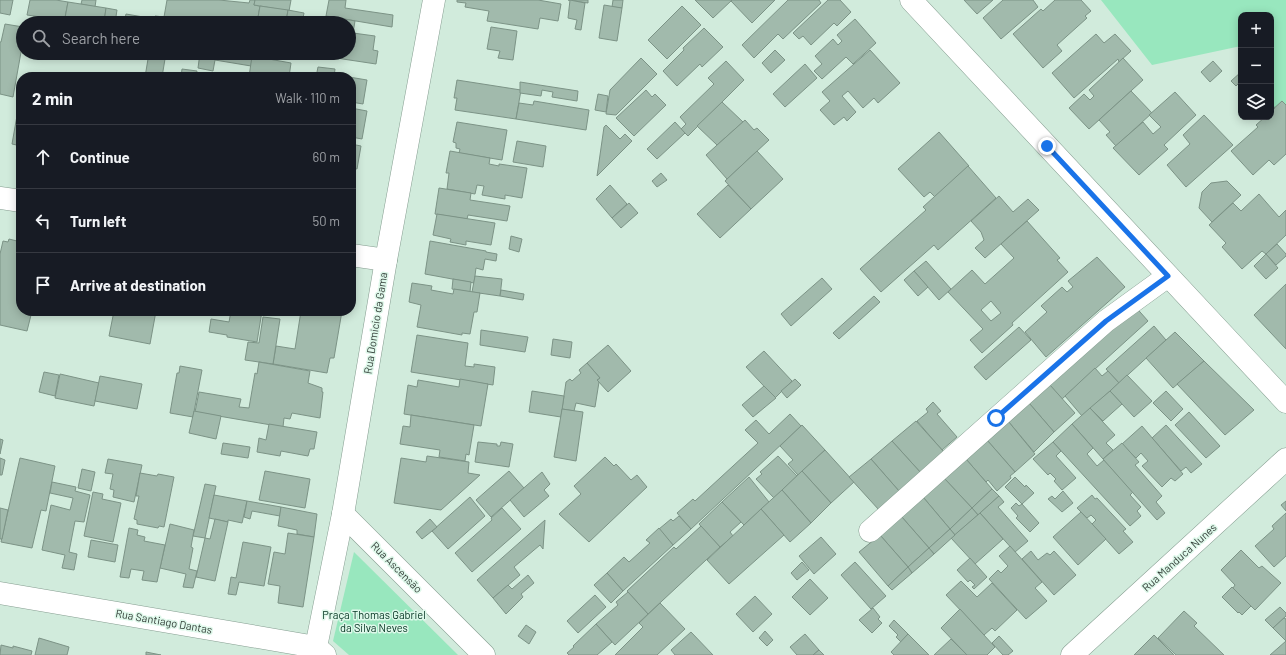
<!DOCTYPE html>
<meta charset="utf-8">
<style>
body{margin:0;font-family:Barlow,sans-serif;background:#242831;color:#f1f3f6}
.controls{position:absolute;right:12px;top:12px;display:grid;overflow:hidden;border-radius:8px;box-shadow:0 2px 10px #0003}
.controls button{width:36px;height:36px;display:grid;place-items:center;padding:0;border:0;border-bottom:1px solid #363941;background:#171b24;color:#f1f3f6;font:20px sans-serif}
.stop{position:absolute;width:12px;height:12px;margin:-9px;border:3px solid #1a73e8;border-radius:50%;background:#fff}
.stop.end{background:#1a73e8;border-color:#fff;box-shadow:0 1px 4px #0008}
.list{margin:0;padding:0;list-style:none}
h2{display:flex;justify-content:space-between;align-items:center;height:52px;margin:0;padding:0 16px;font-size:17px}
h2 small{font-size:13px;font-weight:400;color:#9ea1a6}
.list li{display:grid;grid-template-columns:26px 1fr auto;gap:12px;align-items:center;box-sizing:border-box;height:64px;padding:0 16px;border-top:1px solid #363941}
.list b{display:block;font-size:15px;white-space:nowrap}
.list em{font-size:13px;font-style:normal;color:#9ea1a6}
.icon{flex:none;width:22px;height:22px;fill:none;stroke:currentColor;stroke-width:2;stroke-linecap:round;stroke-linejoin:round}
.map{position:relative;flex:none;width:1286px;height:655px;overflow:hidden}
.search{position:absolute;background:#171b24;box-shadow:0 2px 10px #0003;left:16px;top:16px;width:340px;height:44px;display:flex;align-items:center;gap:10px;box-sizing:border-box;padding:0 14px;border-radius:22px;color:#9ea1a6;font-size:15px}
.panel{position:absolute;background:#171b24;box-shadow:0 2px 10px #0003;left:16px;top:72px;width:340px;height:244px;border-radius:16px}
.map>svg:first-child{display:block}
.green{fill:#98e7be}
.building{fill:#a1baac;stroke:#7c9386;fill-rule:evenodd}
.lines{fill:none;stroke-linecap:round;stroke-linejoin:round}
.minor-casing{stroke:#859d90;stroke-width:23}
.minor{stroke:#fff;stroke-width:22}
.route{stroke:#1a73e8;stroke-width:5}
.labels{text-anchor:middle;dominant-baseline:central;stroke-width:3;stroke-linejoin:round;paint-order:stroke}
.street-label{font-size:11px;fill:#333e38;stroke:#def8ea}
.park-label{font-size:11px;fill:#01321f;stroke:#def8ea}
</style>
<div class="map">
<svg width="1286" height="655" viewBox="0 0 1286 655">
<rect width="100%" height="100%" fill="#d1ebdc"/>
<g class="green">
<polygon points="1101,0 1286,0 1286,142 1271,117 1271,15 1241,15 1241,46 1152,65"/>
<polygon points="354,552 458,655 349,655 333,641"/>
</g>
<g class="building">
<polygon points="0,0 13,0 10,15 0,13"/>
<polygon points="30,0 56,0 68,2 64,23 53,23 54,19 27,15"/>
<polygon points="82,0 96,0 95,7 81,4"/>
<polygon points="167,0 219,0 249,3 250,0 255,0 254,5 260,6 257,23 200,23 164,17"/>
<polygon points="255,0 291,0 289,11 254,5"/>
<polygon points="329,0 346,0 345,8 393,15 392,27 326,16"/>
<polygon points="457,0 538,0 561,4 558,21 540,18 538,29 487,21 489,11 465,7 466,3 457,2"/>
<polygon points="568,0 588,0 588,3"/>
<polygon points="570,0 585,3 581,30 575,29 577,20 568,18"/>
<polygon points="613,0 623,0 622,8 612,7"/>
<polygon points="695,0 732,0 713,18"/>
<polygon points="732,0 775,0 752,23 731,1"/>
<polygon points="788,0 819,0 821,3 783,39 778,34 754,58 742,45"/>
<polygon points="828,0 840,0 851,12 837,26 834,23 811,45 803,36 799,39 793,33"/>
<polygon points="964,0 993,0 977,14"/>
<polygon points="1003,0 1033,0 1038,7 1001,39 983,18"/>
<polygon points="1055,0 1081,0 1091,11 1085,16 1087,18 1057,45 1062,51 1043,68 1013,34 1041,9 1043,11"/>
<polygon points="68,2 106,8 104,23 74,20 74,23 64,23"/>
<polygon points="604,5 622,8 617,41 599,38"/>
<polygon points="260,6 288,10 286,22 257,23"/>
<polygon points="682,6 701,25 667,59 648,40"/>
<polygon points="106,8 117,10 115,23 104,22"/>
<polygon points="288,10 304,13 302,23 280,23 281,22 286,22"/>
<polygon points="126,14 149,18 149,23 124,23"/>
<polygon points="155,16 164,17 200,23 154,23"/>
<polygon points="339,18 355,21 353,33 375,36 373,50 378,51 376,64 303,53 349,53 349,23 338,23"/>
<polygon points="855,19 876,43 853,64 846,57 822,79 814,71 822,64 815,56 833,39 838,45 842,41 837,35"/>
<polygon points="5,24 23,27 23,41 13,97 0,94 0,42 1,42"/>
<polygon points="491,27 517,31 513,60 498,58 500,51 487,49"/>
<polygon points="704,28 723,47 702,67 700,64 677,86 663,71 684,50 683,48"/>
<polygon points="1096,34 1104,43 1115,34 1131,51 1119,62 1118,59 1074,98 1052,73"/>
<polygon points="775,50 785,60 771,73 762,63"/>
<polygon points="870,50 900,83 878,103 874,98 863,108 848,91 842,96 856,112 847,121 844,117 834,125 820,110 830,101 822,92"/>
<polygon points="149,53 166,53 162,77 145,77"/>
<polygon points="200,53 253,53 251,66 215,60 213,71 198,68"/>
<polygon points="252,56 291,63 289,77 249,77"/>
<polygon points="641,58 657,74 616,115 606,114 610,90"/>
<polygon points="1123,58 1143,80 1089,129 1069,108 1084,94 1090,100 1094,96 1089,90"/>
<polygon points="726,61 744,80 688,136 681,129 686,124 680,117 714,84 708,78"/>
<polygon points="1213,61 1222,71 1210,82 1201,72"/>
<polygon points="805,64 817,78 785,107 773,94"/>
<polygon points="318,67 335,69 334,77 316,77"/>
<polygon points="182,69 197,71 196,77 181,77"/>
<polygon points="1241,72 1241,81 1236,86 1231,81"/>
<polygon points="343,76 367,80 363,104 351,102 351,77 343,77"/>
<polygon points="457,80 521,90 516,119 455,110 457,98 454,98"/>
<polygon points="520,82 578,91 577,101 552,97 553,92 542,90 541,96 520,93"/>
<polygon points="646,90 652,97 655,94 666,105 634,136 616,118"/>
<polygon points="1131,91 1152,113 1116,146 1106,135 1110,132 1099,120"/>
<polygon points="1175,92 1196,115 1164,145 1168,149 1139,175 1113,148 1143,122 1153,134 1161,127 1149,115"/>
<polygon points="21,93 21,146 12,144"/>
<polygon points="598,94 608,96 606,112 595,110"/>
<polygon points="534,101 589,110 586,130 516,119 519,103 533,105"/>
<polygon points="1282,101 1286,105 1286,154 1274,165 1269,160 1253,175 1231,151 1258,127 1256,125 1265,117 1271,117 1271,111"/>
<polygon points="722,102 743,122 717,145 697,126"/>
<polygon points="1271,103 1275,108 1271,111"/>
<polygon points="351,108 367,111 362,139 351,137"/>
<polygon points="1204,115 1233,145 1186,187 1167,165 1190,144 1183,135"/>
<polygon points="745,120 754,130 757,128 769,140 727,179 706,155"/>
<polygon points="457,122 507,130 502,160 459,153 460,149 456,148 456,143 453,142"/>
<polygon points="675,122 685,133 657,159 647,149"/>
<polygon points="606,125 620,139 625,134 632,141 597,176 604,127"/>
<polygon points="939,132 969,166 935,197 930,192 924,197 898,169"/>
<polygon points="517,141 546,146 543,167 513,162"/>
<polygon points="351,144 361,146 357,169 351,168"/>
<polygon points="450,151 490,158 489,164 499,166 499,164 527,168 522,198 505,195 505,199 482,195 484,186 477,185 475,194 447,189 449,173 446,173"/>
<polygon points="757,151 783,179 751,209 725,181"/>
<polygon points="968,166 996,198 938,250 934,245 881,292 860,269 926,210 923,207"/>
<polygon points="661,173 667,180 657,187 652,181"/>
<polygon points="1227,181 1241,195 1212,222 1199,208 1202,192 1211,183"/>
<polygon points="610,185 627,204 612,218 596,199"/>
<polygon points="728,185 751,209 720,238 697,214"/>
<polygon points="439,188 471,193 470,200 510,206 507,221 468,215 467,219 435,214"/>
<polygon points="1259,194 1279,217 1286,210 1286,235 1266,254 1262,251 1242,269 1222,247 1226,243 1209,225 1233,203 1241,211"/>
<polygon points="999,196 1013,212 1028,199 1039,210 985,258 975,248 984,240 981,232 971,221"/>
<polygon points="629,203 638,213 621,228 612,218"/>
<polygon points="437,214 495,223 491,245 466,241 466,245 450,242 451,239 433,235"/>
<path d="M1027 221 1060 258 1057 260 1068 272 1012 323 1013 325 982 353 970 340 983 329 948 292 972 270 985 284 1014 258 1001 244ZM991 301 1001 313 991 321 981 310Z"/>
<polygon points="511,236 522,239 519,252 509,249"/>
<polygon points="9,239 21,242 21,311 32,311 27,331 0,325 0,254 3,241 8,242"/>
<polygon points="430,241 486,251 486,252 497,254 496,261 485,259 483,270 476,268 474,283 425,274"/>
<polygon points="1277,244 1286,254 1286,256 1276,265 1266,254"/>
<polygon points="1266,254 1278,268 1266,279 1254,266"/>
<polygon points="1097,257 1125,287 1046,357 1025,332 1047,312 1041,306 1062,287 1067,292 1073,287 1068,281"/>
<polygon points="926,261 951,289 939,300 914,271"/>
<polygon points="914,271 928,287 918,296 904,280"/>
<polygon points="475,276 502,279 500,296 472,292"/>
<polygon points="822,278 832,289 791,326 781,314"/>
<polygon points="453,279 471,282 470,292 452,289"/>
<polygon points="412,283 432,286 431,290 453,294 454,289 480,293 477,312 474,312 470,334 462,333 462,335 417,327 421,305 409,302"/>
<polygon points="1286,284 1286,349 1254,315"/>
<polygon points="501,290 524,294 523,300 500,296"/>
<polygon points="874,296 880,302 839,339 833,333"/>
<polygon points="1133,304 1148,321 1062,399 1047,382"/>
<polygon points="91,311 111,311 110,315"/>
<polygon points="114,311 156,311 150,344 109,336"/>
<polygon points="231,311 262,311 257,342 227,337 227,335 209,332 211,319 229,322"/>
<polygon points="301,311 342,311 334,358 330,358 327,373 273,364 276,346 295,349"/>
<polygon points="263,317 280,319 273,364 245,360 248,342 259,343"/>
<polygon points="1154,326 1166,340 1119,383 1106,369"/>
<polygon points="1019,327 1031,340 986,380 974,367"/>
<polygon points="481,330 528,337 525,352 480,345"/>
<polygon points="1175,332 1204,361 1173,388 1146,358"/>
<polygon points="417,335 468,343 465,366 474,367 474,364 495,367 493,385 411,372"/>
<polygon points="553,339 572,342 570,358 551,355"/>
<polygon points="608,345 631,371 608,392 597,380 600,378 587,363"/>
<polygon points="764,351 792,381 775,398 746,367"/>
<polygon points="1204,361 1254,410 1225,435 1177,384"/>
<polygon points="259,362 310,371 308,383 322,388 322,392 323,392 320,418 292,413 290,419 284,418 283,427 195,412 199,392 241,399 239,407 249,408 255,373 257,374"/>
<polygon points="587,363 600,378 597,380 599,382 595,407 576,403 574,411 562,409 566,382 570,379 572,381 581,373 579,370"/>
<polygon points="180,366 202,370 193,417 170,413 177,373 179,373"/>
<polygon points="1095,368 1102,376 1108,371 1119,383 1082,416 1065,396"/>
<polygon points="44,372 59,375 55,396 39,392"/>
<polygon points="60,374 99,383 94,406 55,398"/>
<polygon points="1127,375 1152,401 1134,417 1110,391"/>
<polygon points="100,376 142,384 137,409 95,401"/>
<polygon points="460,379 488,384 481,426 404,414 408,385 417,387 418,380 459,387"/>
<polygon points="795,379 801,385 787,398 781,391"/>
<polygon points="1050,385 1075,413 1054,432 1029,403"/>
<polygon points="764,386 776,398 753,417 742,405"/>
<polygon points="532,391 564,396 561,417 529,412"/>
<polygon points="1110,391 1122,404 1103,421 1090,408"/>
<polygon points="1166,391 1183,409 1171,421 1153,403"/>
<polygon points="933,402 941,411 937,414 957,437 942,450 917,421 928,412 926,409"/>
<polygon points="1029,403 1054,432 1034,452 1008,421"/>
<polygon points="1090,408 1115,435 1106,443 1113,450 1103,459 1072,424"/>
<polygon points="562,409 583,412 576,461 554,457"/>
<polygon points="194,411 221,416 216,439 189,433"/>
<polygon points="1189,412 1220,446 1206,458 1175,425"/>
<polygon points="790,414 801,426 691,529 677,513 693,499 695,501 758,443 745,430 756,420 769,434"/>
<polygon points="411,415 474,425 469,455 466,454 465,461 439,457 440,450 400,444 403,426 410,427"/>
<polygon points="916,421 944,452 921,473 892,441"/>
<polygon points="1008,421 1035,454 1015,472 987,440"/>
<polygon points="269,424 317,432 314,449 310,449 308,456 281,451 280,456 257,452 259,438 266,440"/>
<polygon points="1072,424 1093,448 1087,454 1097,466 1104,460 1133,492 1130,495 1141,507 1137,511 1141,516 1130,526 1053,442"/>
<polygon points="802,425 825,450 798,475 788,464 793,460 780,446"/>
<polygon points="1166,425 1202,464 1191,473 1186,467 1181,471 1152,438"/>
<polygon points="1142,426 1183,474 1175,481 1171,478 1162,487 1142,466 1148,461 1141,453 1136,458 1122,444"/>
<polygon points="0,439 3,440 0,454"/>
<polygon points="987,440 1015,472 1010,476 1011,478 997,491 988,480 986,482 966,459"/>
<polygon points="892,441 921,473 899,491 871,459"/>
<polygon points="478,442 497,444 497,446 500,446 501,442 513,444 509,467 475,462"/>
<polygon points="1053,442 1061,451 1056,456 1076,478 1062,490 1054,481 1056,479 1050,473 1048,475 1033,459"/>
<polygon points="223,443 250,447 248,458 221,454"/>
<polygon points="1122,443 1139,462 1135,465 1162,496 1156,502 1165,513 1157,520 1103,459"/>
<polygon points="825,450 854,482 831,503 802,471"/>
<polygon points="427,456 469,462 468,473 480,475 441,510 394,503 401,458 426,462"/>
<polygon points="778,456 797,476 774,498 756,479 762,474 760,472"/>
<polygon points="605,457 614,466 616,464 631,480 637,475 647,487 589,542 559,514 581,494 574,486"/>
<polygon points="0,458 5,460 2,475 0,475"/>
<polygon points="20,458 55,466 46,511 41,510 32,548 1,542"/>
<polygon points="108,459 142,465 134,502 113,497 114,490 110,489 113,474 105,473"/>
<polygon points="871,459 899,491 879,510 849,477"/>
<polygon points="966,459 992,489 972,508 944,478"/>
<polygon points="82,469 95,472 91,491 78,488"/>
<polygon points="265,471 310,479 305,508 259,500"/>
<polygon points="509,471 524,488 491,517 476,500"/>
<polygon points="802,471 831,503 811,523 782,490"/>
<polygon points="542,472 550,484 544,490 549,496 524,517 510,500"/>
<polygon points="140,473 157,476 158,474 174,477 164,527 159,526 158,528 137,524 137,520 134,519 139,496 136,496"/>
<polygon points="749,477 769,502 744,525 722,502"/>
<polygon points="1015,477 1025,487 1026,485 1034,493 1022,504 1005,487"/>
<polygon points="944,478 972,508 950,529 923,497"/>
<polygon points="52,482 76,487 75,491 90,495 84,522 75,521 69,552 77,554 74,570 62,568 65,555 42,550 51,505 70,510 73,498 50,493"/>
<polygon points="205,484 216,486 205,538 193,536"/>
<polygon points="992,489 999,496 978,515 972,508"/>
<polygon points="782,490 811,523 790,542 761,509"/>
<polygon points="1063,491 1073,503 1062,512 1048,499 1052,496 1055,499"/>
<polygon points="93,492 103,494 102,499 121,503 113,542 84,536"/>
<polygon points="214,495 247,501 242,523 228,520 228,522 209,518"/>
<polygon points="1092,495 1095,499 1097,498 1126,529 1123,531 1133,542 1119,554 1092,524 1096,520 1091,515 1087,518 1077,508"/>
<polygon points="999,496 1004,502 998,507 1028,541 1015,552 980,513"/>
<polygon points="470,497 485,516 448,549 432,531"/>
<polygon points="923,497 950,529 929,548 901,516"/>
<polygon points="247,501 281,507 280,516 252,511 250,519 244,517"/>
<polygon points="1286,501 1286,511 1281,505"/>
<polygon points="722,502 741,522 730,532 733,536 720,547 699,524"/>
<polygon points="1016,503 1019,506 1022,504 1039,523 1030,532 1016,518 1018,516 1011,508"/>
<polygon points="281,507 317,514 314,537 297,534 297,530 278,526"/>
<polygon points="0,508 8,510 2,539 0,539"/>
<polygon points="502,508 521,529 472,572 455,553 492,520 491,518"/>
<polygon points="972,508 978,515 955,535 950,529"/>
<polygon points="761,509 784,535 729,584 707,560"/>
<polygon points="1081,512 1106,539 1078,565 1053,537"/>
<polygon points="980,513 1003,539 975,564 951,538"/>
<polygon points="1286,513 1286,556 1274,567 1255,546 1274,529 1272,526"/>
<polygon points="679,516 691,529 673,545 659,529 671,519 673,521"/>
<polygon points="901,516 929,548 908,567 880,535"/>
<polygon points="215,519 228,522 215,581 196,577 205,538 210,539"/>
<polygon points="430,519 437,527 422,539 416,532"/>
<polygon points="545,520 543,549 540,545 514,567 520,575 493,598 477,580"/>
<polygon points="170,524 194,530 191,547 193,548 189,569 197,571 193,588 183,587 186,574 160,568"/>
<polygon points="701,526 720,547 648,614 627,591 674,547 676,549"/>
<polygon points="129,528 138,530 137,535 145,537 144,541 165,545 157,582 142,580 144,571 131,569 129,578 120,577"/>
<polygon points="659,528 673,545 623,591 607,573 624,557 629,562 650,543 646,540"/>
<polygon points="950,529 955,535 934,554 929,548"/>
<polygon points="288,533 314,537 303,607 278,603 280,586 268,584 274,552 285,554"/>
<polygon points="880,535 908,567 888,586 859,552"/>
<polygon points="821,537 836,554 814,574 799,556"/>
<polygon points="91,540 118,545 115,562 88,557"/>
<polygon points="243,542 271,547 264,586 239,582 236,595 228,594 231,577 236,578"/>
<polygon points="1010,546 1042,582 1035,588 1047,601 1026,619 989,579 998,570 1001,573 1008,566 999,556"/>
<polygon points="929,548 934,554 912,573 908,567"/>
<polygon points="1241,550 1259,568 1262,566 1281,583 1255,610 1233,588 1235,585 1221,570"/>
<polygon points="1031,551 1038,560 1047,553 1050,555 1054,551 1076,575 1054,595 1022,559"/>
<polygon points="970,558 987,577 974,589 972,587 975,585 970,580 968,582 957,570"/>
<polygon points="802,562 809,570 797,580 791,573"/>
<polygon points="855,562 886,596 871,609 841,575"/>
<polygon points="908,567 912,573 892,590 888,586"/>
<polygon points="607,573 623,591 611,603 594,585"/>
<polygon points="528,575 534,583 521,594 523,597 506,614 493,598 508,585 512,589"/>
<polygon points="810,579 828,598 810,615 792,597"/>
<polygon points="961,581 977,597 992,583 1017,610 995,631 992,628 984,635 946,595"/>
<polygon points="1232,587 1251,606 1242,615 1239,612 1238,613 1222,597"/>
<polygon points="628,592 648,614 615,645 596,624 618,605 616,602"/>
<polygon points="595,595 606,607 578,633 567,621"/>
<polygon points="755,596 772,614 753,632 736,614"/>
<polygon points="660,603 685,629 657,655 615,655 643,627 639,623"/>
<polygon points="1280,607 1286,613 1286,616 1273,628 1265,620"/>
<polygon points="873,608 880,617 878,619 882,623 872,633 859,620"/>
<polygon points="960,609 995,647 987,655 967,655 941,628"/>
<polygon points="1184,611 1197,623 1194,626 1224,655 1176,655 1158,638"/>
<polygon points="1284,618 1286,619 1286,641 1273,628"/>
<polygon points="894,620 908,634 901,642 896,637 898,635 889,626"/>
<polygon points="596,624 612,642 597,655 569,655 567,653 574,647 573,646"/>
<polygon points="526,625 536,632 529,644 518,636"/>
<polygon points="765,631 773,640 767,646 759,638"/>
<polygon points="691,632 713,655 675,655 671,650"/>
<polygon points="805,634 819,650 813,655 797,655 790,647"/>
<polygon points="908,634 929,655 894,655 891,652"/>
<polygon points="1154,635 1174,655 1134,655"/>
<polygon points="999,636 1013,651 1008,655 1003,655 992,643"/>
<polygon points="39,638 69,647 67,655 35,655"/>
<polygon points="951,639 967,655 934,655"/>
<polygon points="1286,641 1286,655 1270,655"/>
<polygon points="1,645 13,648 13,646 32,651 31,655 0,655"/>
<polygon points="819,650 824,655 813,655"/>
<polygon points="146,652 161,655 146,655"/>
</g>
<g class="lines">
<g class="minor-casing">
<g id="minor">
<polyline points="911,0 1286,402"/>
<polyline points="0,198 21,201"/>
<polyline points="351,255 386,260"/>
<polyline points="343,514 484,655"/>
<polyline points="870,531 1106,321 1168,276"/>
<polyline points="0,593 316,647 325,655"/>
<polyline points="316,647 343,514 386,260 434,0"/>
<polyline points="1072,655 1286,459"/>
</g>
</g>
<use href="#minor" class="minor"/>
</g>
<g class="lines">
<polyline class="route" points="996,418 1106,321 1168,276 1047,146"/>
</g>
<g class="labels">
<g class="street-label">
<text transform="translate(375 323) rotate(-81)">Rua Domicio da Gama</text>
<text transform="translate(1179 557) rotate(-42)">Rua Manduca Nunes</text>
<text transform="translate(397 567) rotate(45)">Rua Ascensão</text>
<text transform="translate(164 621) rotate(10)">Rua Santiago Dantas</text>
</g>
<g class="park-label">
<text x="374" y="614">Praça Thomas Gabriel<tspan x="374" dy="13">da Silva Neves</tspan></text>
</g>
</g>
</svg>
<div class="controls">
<button>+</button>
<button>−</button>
<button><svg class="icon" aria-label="layers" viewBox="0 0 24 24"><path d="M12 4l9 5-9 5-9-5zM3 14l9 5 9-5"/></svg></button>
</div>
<div class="stop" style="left:996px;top:418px"></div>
<div class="stop end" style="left:1047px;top:146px"></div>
<div class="search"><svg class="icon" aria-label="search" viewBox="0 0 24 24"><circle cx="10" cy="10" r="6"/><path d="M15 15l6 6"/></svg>Search here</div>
<section class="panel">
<h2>2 min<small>Walk · 110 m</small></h2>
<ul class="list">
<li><svg class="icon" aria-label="ahead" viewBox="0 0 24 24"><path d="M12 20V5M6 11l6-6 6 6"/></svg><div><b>Continue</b></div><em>60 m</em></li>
<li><svg class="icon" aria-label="left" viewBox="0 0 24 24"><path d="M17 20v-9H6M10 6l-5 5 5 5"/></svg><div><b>Turn left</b></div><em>50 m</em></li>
<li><svg class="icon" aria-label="arrive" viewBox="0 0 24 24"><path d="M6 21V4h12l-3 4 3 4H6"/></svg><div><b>Arrive at destination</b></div></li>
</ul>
</section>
</div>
